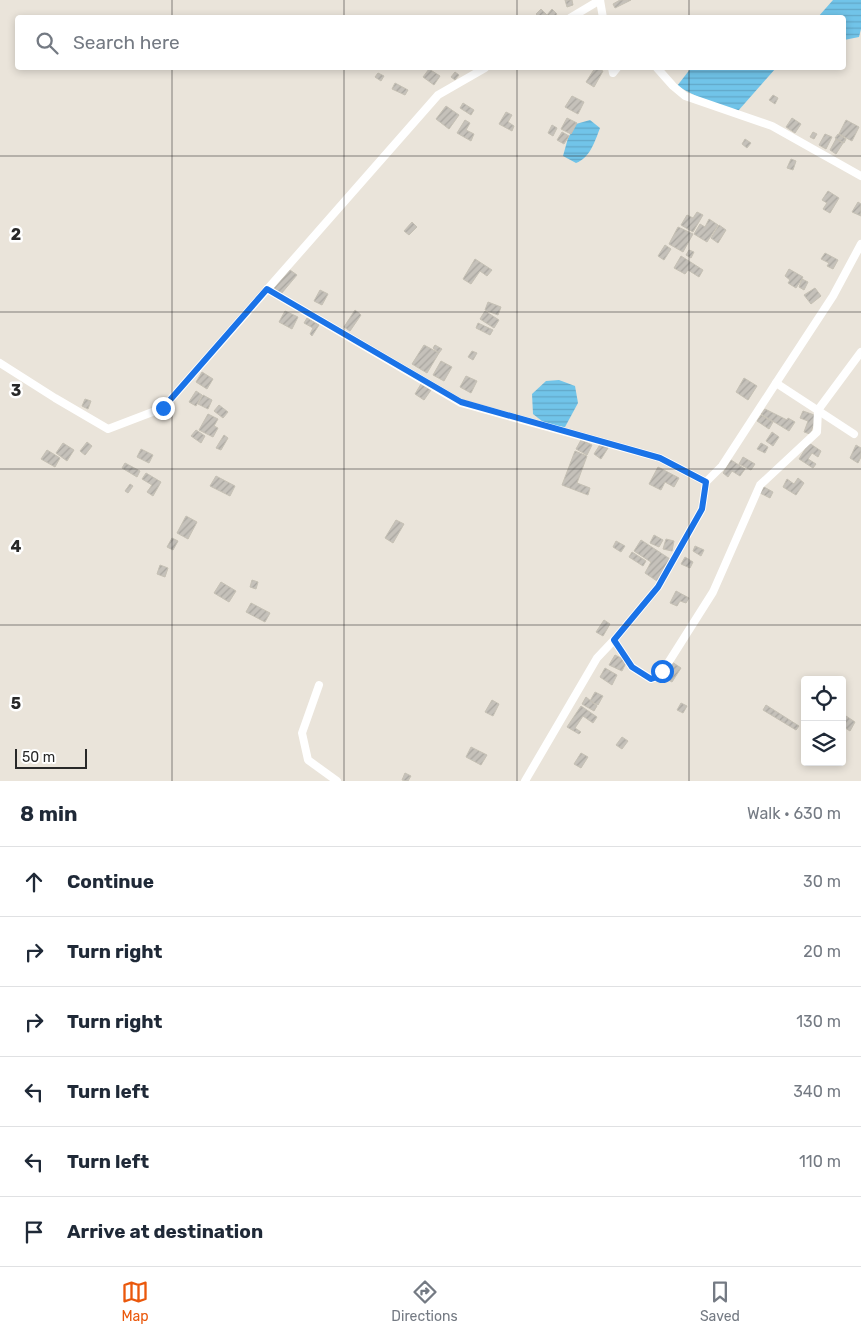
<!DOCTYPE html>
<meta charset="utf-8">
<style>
body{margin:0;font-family:Rubik,sans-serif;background:#f2f2f3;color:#1f2937}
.controls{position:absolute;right:15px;bottom:15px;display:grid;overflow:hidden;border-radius:5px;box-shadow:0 2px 8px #0003}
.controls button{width:45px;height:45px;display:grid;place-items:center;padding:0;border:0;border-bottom:1px solid #e0e1e3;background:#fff;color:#1f2937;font:25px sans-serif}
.scale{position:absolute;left:15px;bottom:12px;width:72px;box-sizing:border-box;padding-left:5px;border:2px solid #282828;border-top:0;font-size:14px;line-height:18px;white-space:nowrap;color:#282828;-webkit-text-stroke:4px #fff;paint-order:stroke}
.stop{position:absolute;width:15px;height:15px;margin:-11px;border:4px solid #1a73e8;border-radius:50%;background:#fff}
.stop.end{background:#1a73e8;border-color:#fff;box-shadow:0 1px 5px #0008}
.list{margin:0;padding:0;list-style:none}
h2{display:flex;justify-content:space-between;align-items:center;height:65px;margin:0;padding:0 20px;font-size:21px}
h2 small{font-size:16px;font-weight:400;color:#747a83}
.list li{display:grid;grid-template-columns:32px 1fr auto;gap:15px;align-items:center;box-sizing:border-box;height:70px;padding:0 20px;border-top:1px solid #e0e1e3}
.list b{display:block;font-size:19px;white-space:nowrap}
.list em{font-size:16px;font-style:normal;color:#747a83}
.icon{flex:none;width:28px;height:28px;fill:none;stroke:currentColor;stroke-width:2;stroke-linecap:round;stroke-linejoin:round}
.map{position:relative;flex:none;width:861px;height:781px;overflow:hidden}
.search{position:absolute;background:#fff;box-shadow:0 2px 8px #0003;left:15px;right:15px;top:15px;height:55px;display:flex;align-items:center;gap:12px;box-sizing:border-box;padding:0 18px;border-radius:5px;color:#747a83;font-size:19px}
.sheet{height:485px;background:#fff}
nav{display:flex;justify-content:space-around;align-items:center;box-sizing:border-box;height:70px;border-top:1px solid #e0e1e3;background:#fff;font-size:14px;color:#747a83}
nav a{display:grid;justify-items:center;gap:2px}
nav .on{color:#ea580c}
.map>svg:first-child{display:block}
.water{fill:url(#water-rules)}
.building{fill:url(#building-hatch);stroke:#c5c0b4}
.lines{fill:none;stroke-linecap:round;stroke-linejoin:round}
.minor{stroke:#fff;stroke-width:8}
.route{stroke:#1a73e8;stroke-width:6}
.grid{fill:none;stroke:#282828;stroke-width:1;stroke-opacity:0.55}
.grid-label{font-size:16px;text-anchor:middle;font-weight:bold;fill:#282828;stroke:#fff;stroke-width:5;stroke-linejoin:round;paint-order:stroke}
</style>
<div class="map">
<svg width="861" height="781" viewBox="0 0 861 781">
<defs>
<pattern id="water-rules" width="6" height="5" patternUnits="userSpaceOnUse" patternTransform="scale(1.25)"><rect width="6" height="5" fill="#71c4e9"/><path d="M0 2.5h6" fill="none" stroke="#62a8c8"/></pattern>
<pattern id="building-hatch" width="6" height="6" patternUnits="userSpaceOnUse" patternTransform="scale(1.25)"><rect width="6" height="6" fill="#c5c1ba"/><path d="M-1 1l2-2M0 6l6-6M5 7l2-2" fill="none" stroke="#a9a6a0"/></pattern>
</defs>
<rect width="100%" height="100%" fill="#eae4da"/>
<g class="water">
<polygon points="833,0 861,0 861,29 859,37 844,40 844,18 818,17"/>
<polygon points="691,68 776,68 738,111 698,97 677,86"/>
<path d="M590 120 600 128C595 141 590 158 576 163L563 156 568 138 576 124Z"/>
<polygon points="559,380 575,386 578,403 565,427 547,425 533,414 532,394 546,381"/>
</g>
<g class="building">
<polygon points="565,0 572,0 573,5 567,7"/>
<polygon points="620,0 631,0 615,8 613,4"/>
<polygon points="541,9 547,15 552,9 557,14 554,18 540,18 536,14"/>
<polygon points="595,68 603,71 594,87 586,82"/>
<polygon points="429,69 440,76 434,85 423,77"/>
<polygon points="455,72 459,75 455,80 451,77"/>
<polygon points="378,73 384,76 381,81 375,77"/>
<polygon points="395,83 408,90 405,95 392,89"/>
<polygon points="773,95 778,98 775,104 769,100"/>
<polygon points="572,96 584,102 578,114 565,107"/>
<polygon points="463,103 474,110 471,115 460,108"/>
<polygon points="446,106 459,115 449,129 436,119"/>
<polygon points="506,112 512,115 508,122 514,126 512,131 499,124"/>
<polygon points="567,118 577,123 571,134 561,129"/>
<polygon points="792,118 801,124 795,133 786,127"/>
<polygon points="465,120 470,123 466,130 474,134 471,141 457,133"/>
<polygon points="846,120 859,127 852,141 839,134"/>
<polygon points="552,125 557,128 553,136 548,133"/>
<polygon points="562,132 569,136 564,144 557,140"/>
<polygon points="813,132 817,134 814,139 810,137"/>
<polygon points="825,134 832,137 826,149 819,145"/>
<polygon points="838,134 846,139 844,143 835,138"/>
<polygon points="745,139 751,143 747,148 742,144"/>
<polygon points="836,139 843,143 836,154 830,150"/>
<polygon points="791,159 796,161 793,170 787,168"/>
<polygon points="828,191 839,198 830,213 823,209 827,203 822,200"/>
<polygon points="858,202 861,204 861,216 852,212"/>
<polygon points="697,212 703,215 693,232 681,225 687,215 693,218"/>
<polygon points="709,219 718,225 707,242 694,234 700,224 705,227"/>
<polygon points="412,222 417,227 409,235 404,231"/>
<polygon points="719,225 726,230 718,243 711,238"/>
<polygon points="678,227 693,234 683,252 669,244"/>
<polygon points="665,245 671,249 664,260 658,256"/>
<polygon points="689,250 694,252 691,258 686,255"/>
<polygon points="825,253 838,260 833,269 827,266 829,263 821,259"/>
<polygon points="681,256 703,270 699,277 688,270 685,274 674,268"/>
<polygon points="475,259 492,270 487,276 480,271 471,284 463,279"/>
<polygon points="789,269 803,277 796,288 788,283 790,280 785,276"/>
<polygon points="290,270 297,275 281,294 274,288"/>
<polygon points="802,279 808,282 804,290 799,287"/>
<polygon points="815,288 821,296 811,304 804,295"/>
<polygon points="320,290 328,294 322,305 314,301"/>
<polygon points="488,302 501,307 498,315 485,310"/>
<polygon points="355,310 361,315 350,331 344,327"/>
<polygon points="285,311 298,317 292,329 279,322"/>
<polygon points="485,311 499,320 494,328 480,319"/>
<polygon points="307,318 319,325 312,336 310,334 313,328 304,323"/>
<polygon points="478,323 493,330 490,335 476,328"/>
<polygon points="424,345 439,353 427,373 412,364"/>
<polygon points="435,345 442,349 439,353 433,348"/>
<polygon points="472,351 477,353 473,360 468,357"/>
<polygon points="441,361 452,367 444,381 433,375"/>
<polygon points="202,372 213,379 207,389 196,382"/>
<polygon points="466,376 477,381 471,393 460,387"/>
<polygon points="744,378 757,386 748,400 736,392"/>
<polygon points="421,384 431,390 424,400 415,394"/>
<polygon points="196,391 202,395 196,406 189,402"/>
<polygon points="203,395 212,400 208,409 198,404"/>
<polygon points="85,399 91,401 88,409 82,406"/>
<polygon points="219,405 228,412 223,418 214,411"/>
<polygon points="765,409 787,420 788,418 795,422 789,431 761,414"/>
<polygon points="803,411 817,416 810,434 804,432 808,421 800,418"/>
<polygon points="208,414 218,419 214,426 218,428 213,437 199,430"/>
<polygon points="761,415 773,422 769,429 757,421"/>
<polygon points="196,430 205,436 201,443 191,436"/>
<polygon points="772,432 779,437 773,446 766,441"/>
<polygon points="224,435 228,438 221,450 216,448"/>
<polygon points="581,440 592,445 587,455 576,449"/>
<polygon points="87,442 92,446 85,455 80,451"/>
<polygon points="63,443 74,450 67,461 56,453"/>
<polygon points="601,443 608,448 601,459 594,454"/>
<polygon points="761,443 768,447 765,453 757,449"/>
<polygon points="809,443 821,451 818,457 812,453 808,459 816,464 813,468 799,459"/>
<polygon points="856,445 861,448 861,457 858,463 850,458"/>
<polygon points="141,449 153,455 149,463 137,457"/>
<polygon points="47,450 60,458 55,467 41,459"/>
<polygon points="575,451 587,456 577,483 590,488 588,495 562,485"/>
<polygon points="743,457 755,464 751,470 739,464"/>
<polygon points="731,460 745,469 740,476 732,471 728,477 723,473"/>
<polygon points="125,463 140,471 137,477 122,468"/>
<polygon points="658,467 679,478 674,487 665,482 661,490 649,484"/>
<polygon points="146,473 161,482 153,496 147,492 152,485 142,479"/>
<polygon points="216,476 235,486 230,496 210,486"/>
<polygon points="798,478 804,483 796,495 783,487 787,479 794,484"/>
<polygon points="130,484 133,486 128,493 125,491"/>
<polygon points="764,487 773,492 770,498 760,493"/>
<polygon points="186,516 197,522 188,539 177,533"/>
<polygon points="396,520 404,524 393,543 385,538"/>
<polygon points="654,535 663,540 659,547 650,543"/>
<polygon points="172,538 178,541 173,550 167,547"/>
<polygon points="666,539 674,541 672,551 663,549"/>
<polygon points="641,540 670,559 657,581 645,573 651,562 634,551"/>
<polygon points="616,541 625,546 621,552 613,547"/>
<polygon points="695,546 704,550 701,556 693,551"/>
<polygon points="632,552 646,561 643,566 629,557"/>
<polygon points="685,557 693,562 690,568 681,564"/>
<polygon points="160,565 168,568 165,577 157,574"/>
<polygon points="252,580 258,582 256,589 250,587"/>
<polygon points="221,582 236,591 229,602 214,593"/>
<polygon points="676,591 689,598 686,603 680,601 677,606 670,603"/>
<polygon points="251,603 270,613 265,622 246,612"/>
<polygon points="604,620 610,624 603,636 596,632"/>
<polygon points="615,655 627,661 622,671 609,665"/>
<polygon points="672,662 681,668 672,682 663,677"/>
<polygon points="605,668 617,675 612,685 600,677"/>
<polygon points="595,692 603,696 598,705 590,701"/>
<polygon points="586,697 597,706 594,711 582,704"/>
<polygon points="492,700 499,704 493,716 485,712"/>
<polygon points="681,703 687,706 683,713 677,710"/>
<polygon points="766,705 799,726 796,730 763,710"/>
<polygon points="581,706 597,717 593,723 583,716 575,728 581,732 579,734 567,727"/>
<polygon points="846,716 855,722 850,731 842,726 842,722"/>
<polygon points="622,737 628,741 622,749 616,745"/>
<polygon points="471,747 487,755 481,765 466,757"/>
<polygon points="581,753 588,757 581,768 574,764"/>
<polygon points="405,773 411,776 408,781 402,780"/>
</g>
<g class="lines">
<g class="minor">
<polyline points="600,0 603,18"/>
<polyline points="570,18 600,0"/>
<polyline points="612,68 613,73 617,68"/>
<polyline points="657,68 673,86 685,96 772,126 861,176"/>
<polyline points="267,289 461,403 660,458 706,482"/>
<polyline points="0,363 55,398 108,429 163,408 438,95 485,68"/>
<polyline points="776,383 854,434"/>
<polyline points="614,640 658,587 702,509 706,482 722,466 776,383 833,296 861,244"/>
<polyline points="319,685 302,733 308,760 337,781"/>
<polyline points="525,781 597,658 614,640 632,667 651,679 657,677 663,671 713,592 760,485 817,432 818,410 861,352"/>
</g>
</g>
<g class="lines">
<polyline class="route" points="163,408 267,289 461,402 660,458 706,482 702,509 658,587 614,640 632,667 651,679 657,677 662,671"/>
</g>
<path class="grid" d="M172 0V18M344 0V18M517 0V18M689 0V18M172 68V781M344 68V781M517 68V781M689 68V781M0 156H861M0 312H861M0 469H861M0 625H861"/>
<g class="grid-label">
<text x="16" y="240">2</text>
<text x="16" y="396">3</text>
<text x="16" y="552">4</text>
<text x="16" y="709">5</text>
</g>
</svg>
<div class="controls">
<button><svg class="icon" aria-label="locate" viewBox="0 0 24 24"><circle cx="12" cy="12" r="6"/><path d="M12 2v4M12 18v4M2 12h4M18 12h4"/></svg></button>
<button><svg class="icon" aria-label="layers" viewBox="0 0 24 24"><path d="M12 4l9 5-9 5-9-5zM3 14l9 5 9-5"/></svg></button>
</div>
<div class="scale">50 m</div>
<div class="stop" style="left:662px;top:671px"></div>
<div class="stop end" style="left:163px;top:408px"></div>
<div class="search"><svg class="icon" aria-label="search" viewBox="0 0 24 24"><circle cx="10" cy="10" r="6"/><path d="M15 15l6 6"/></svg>Search here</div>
</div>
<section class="sheet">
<h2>8 min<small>Walk · 630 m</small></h2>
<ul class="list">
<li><svg class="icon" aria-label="ahead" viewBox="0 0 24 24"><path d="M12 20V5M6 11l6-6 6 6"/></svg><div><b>Continue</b></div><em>30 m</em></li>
<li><svg class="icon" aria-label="right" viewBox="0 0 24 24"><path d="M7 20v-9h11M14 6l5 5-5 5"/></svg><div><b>Turn right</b></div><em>20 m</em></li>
<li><svg class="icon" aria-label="right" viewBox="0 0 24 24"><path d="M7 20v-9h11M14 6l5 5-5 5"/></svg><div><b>Turn right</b></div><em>130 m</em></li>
<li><svg class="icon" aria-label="left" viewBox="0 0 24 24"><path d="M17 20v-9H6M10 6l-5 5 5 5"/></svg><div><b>Turn left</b></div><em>340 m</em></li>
<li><svg class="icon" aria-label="left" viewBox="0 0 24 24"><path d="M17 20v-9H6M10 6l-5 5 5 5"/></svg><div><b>Turn left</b></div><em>110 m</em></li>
<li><svg class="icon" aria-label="arrive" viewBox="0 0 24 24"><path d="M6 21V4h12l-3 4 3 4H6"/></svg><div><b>Arrive at destination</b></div></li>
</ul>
</section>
<nav>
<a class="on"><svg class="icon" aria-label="map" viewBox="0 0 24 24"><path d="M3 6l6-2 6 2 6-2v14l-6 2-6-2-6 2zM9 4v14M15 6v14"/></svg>Map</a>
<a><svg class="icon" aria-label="directions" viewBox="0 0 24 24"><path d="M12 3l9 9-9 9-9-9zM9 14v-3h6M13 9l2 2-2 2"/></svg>Directions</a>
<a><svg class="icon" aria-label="saved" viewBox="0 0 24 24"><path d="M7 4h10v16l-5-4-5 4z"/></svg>Saved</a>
</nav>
